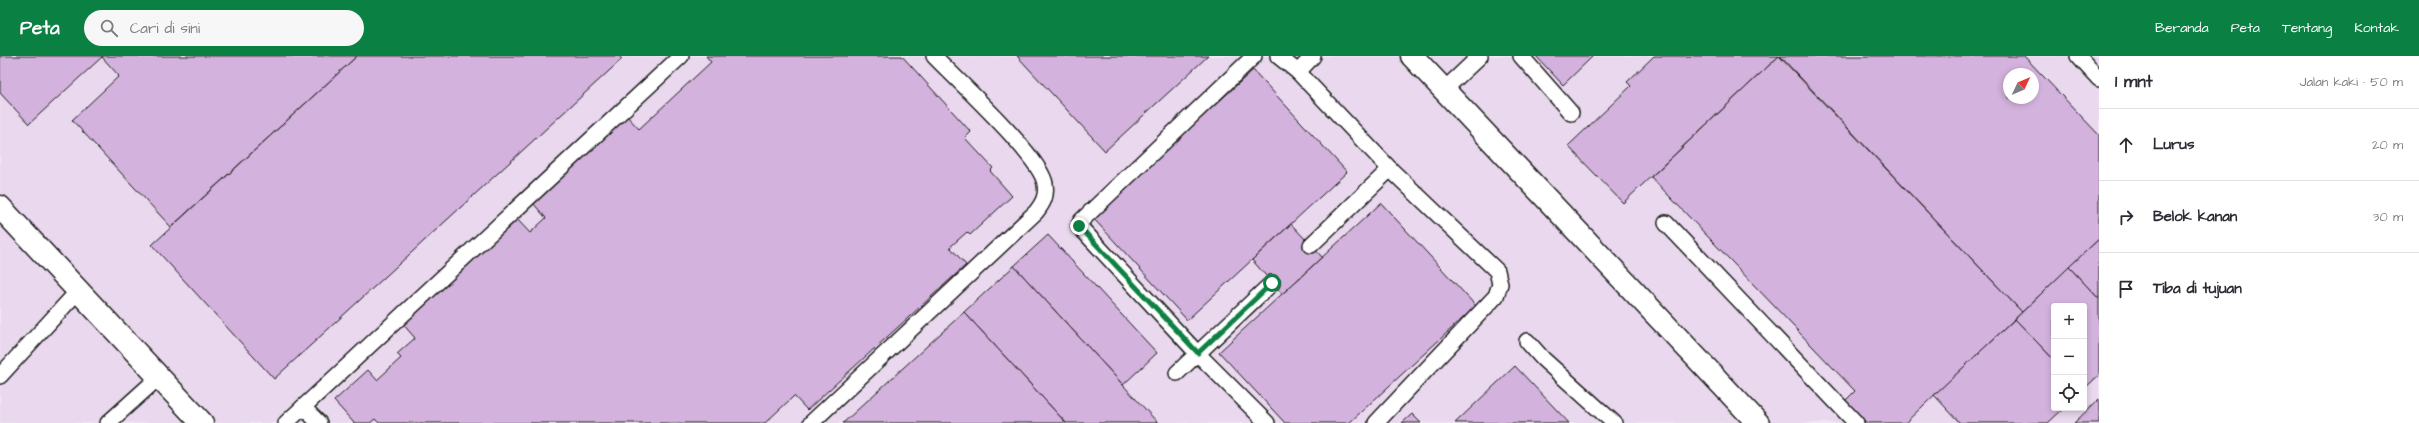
<!DOCTYPE html>
<html lang="id">
<meta charset="utf-8">
<style>
body{margin:0;font-family:"Architects Daughter",sans-serif;background:#f7f7f7;color:#2b2b33}
.controls{position:absolute;right:12px;bottom:12px;display:grid;overflow:hidden;border-radius:4px;box-shadow:0 2px 6px #0003}
.controls button{width:36px;height:36px;display:grid;place-items:center;padding:0;border:0;border-bottom:1px solid #e1e1e2;background:#fff;color:#2b2b33;font:20px sans-serif}
.compass{position:absolute;left:2003px;top:12px;width:36px;height:36px;border-radius:50%;background:#fff;box-shadow:0 2px 6px #0003;rotate:46deg}
.stop{position:absolute;width:12px;height:12px;margin:-9px;border:3px solid #0b8043;border-radius:50%;background:#fff}
.stop.end{background:#0b8043;border-color:#fff;box-shadow:0 1px 4px #0008}
.list{margin:0;padding:0;list-style:none}
h2{display:flex;justify-content:space-between;align-items:center;height:52px;margin:0;padding:0 16px;font-size:17px}
h2 small{font-size:13px;font-weight:400;color:#7c7c81}
.list li{display:grid;grid-template-columns:26px 1fr auto;gap:12px;align-items:center;box-sizing:border-box;height:72px;padding:0 16px;border-top:1px solid #e1e1e2}
.list b{display:block;font-size:15px;white-space:nowrap}
.list em{font-size:13px;font-style:normal;color:#7c7c81}
.icon{flex:none;width:22px;height:22px;fill:none;stroke:currentColor;stroke-width:2;stroke-linecap:round;stroke-linejoin:round}
.map{position:relative;flex:none;width:2099px;height:367px;overflow:hidden}
header{display:flex;align-items:center;gap:24px;box-sizing:border-box;height:56px;padding:0 20px;background:#0b8043;color:#fff}
header strong{font-size:19px}
nav{display:flex;gap:22px;margin-inline-start:auto;font-size:14px}
.search{width:280px;height:36px;background:#f7f7f7;display:flex;align-items:center;gap:10px;box-sizing:border-box;padding:0 14px;border-radius:22px;color:#7c7c81;font-size:15px}
main{display:flex}
aside{flex:1;background:#fff}
.map>svg:first-child{display:block}
.built{fill:#e9d8ee;fill-rule:evenodd}
.building{fill:#d3b2dd;stroke:#1c1c1c;fill-rule:evenodd}
.lines{fill:none;stroke-linecap:round;stroke-linejoin:round}
.service-casing{stroke:#1c1c1c;stroke-width:18}
.minor-casing{stroke:#1c1c1c;stroke-width:25}
.service{stroke:#fff;stroke-width:15}
.minor{stroke:#fff;stroke-width:22}
.route{stroke:#0b8043;stroke-width:5}
</style>
<header>
<strong>Peta</strong>
<div class="search"><svg class="icon" aria-label="search" viewBox="0 0 24 24"><circle cx="10" cy="10" r="6"/><path d="M15 15l6 6"/></svg>Cari di sini</div>
<nav><a>Beranda</a><a>Peta</a><a>Tentang</a><a>Kontak</a></nav>
</header>
<main>
<div class="map">
<svg width="2099" height="367" viewBox="0 0 2099 367">
<rect width="100%" height="100%" fill="#f2e8f5"/>
<filter id="ink" filterUnits="userSpaceOnUse"><feTurbulence type="fractalNoise" baseFrequency=".025" numOctaves="2"/><feDisplacementMap in="SourceGraphic" scale="8" xChannelSelector="R" yChannelSelector="G"/><feConvolveMatrix kernelMatrix="1 2 1 2 8 2 1 2 1" color-interpolation-filters="sRGB"/></filter>
<g filter="url(#ink)">
<path class="built" d="M0 0H2099V367H0ZM2009 18H2033V42H2009ZM2054 250H2084V352H2054Z"/>
<g class="building">
<polygon points="0,0 103,0 29,68 0,37"/>
<polygon points="103,0 357,0 171,171 72,64 119,20 102,1"/>
<polygon points="357,0 619,0 622,3 274,323 152,189"/>
<polygon points="706,0 902,0 971,76 965,82 993,112 990,115 1012,140 970,179 967,176 950,191 966,209 807,354 794,340 765,367 379,367 375,363 370,367 354,367 334,345 368,314 377,324 401,302 397,298 415,282 401,266 515,161 530,177 546,162 532,146 626,59 639,73 711,6"/>
<polygon points="1017,0 1208,0 1105,95"/>
<polygon points="1536,0 1593,0 1563,29"/>
<polygon points="1654,0 1779,0 1623,147 1568,90 1631,30 1627,26"/>
<polygon points="1779,0 2022,256 1905,367 1867,367 1845,345 1855,335 1651,121"/>
<path d="M1780 0H2024L2099 79V183L2022 256ZM2009 18H2033V42H2009Z"/>
<polygon points="1253,14 1347,116 1187,264 1093,162"/>
<polygon points="1381,147 1476,250 1349,367 1285,367 1219,296"/>
<polygon points="1291,168 1322,201 1282,238 1252,204"/>
<polygon points="1048,179 1157,297 1123,329 1014,210"/>
<polygon points="2099,183 2099,243 2069,211"/>
<polygon points="1014,210 1123,329 1158,367 1066,367 964,256"/>
<polygon points="2069,211 2099,243 2099,319 2084,333 2084,250 2054,250 2054,304 2015,263"/>
<polygon points="964,256 1066,367 843,367"/>
<polygon points="2015,263 2054,304 2054,352 2064,352 2048,367 1960,367 1934,339"/>
<polygon points="1515,310 1569,367 1455,367"/>
<polygon points="2099,343 2099,367 2074,367"/>
<polygon points="1412,358 1421,367 1402,367"/>
</g>
<g class="lines">
<g class="service-casing">
<g id="service">
<polyline points="1254,0 1081,165 1079,170 1197,297 1267,367"/>
<polyline points="1278,0 1298,16 1313,0"/>
<polyline points="1521,0 1571,57"/>
<polyline points="2078,0 2099,23"/>
<polyline points="1298,16 1390,113 1497,215 1500,228 1496,240 1376,367"/>
<polyline points="1445,33 1480,0"/>
<polyline points="1666,167 1856,367"/>
<polyline points="1311,189 1390,113"/>
<polyline points="1527,285 1543,303 1614,367"/>
<polyline points="1177,317 1272,227"/>
<polyline points="0,320 78,235"/>
<polyline points="303,351 319,367"/>
<polyline points="108,367 159,321"/>
<polyline points="286,367 681,0"/>
<path d="M811 367 1036 156C1043 147 1047 140 1045 128 1042 102 956 23 934 0"/>
</g>
</g>
<g class="minor-casing">
<g id="minor">
<polyline points="1412,0 1758,367"/>
<polyline points="0,151 202,367"/>
</g>
</g>
<use href="#service" class="service"/>
<use href="#minor" class="minor"/>
</g>
</g>
<g class="lines" filter="url(#ink)">
<polyline class="route" points="1079,170 1198,297 1272,227"/>
</g>
</svg>
<div class="controls">
<button>+</button>
<button>−</button>
<button><svg class="icon" aria-label="locate" viewBox="0 0 24 24"><circle cx="12" cy="12" r="6"/><path d="M12 2v4M12 18v4M2 12h4M18 12h4"/></svg></button>
</div>
<svg class="compass" viewBox="-18 -18 36 36"><path d="M0-13l5 13h-10z" fill="#e53935"/><path d="M0 13l5-13h-10z" fill="#7c7c81"/></svg>
<div class="stop" style="left:1272px;top:227px"></div>
<div class="stop end" style="left:1079px;top:170px"></div>
</div>
<aside>
<h2>1 mnt<small>Jalan kaki · 50 m</small></h2>
<ul class="list">
<li><svg class="icon" aria-label="ahead" viewBox="0 0 24 24"><path d="M12 20V5M6 11l6-6 6 6"/></svg><div><b>Lurus</b></div><em>20 m</em></li>
<li><svg class="icon" aria-label="right" viewBox="0 0 24 24"><path d="M7 20v-9h11M14 6l5 5-5 5"/></svg><div><b>Belok kanan</b></div><em>30 m</em></li>
<li><svg class="icon" aria-label="arrive" viewBox="0 0 24 24"><path d="M6 21V4h12l-3 4 3 4H6"/></svg><div><b>Tiba di tujuan</b></div></li>
</ul>
</aside>
</main>
